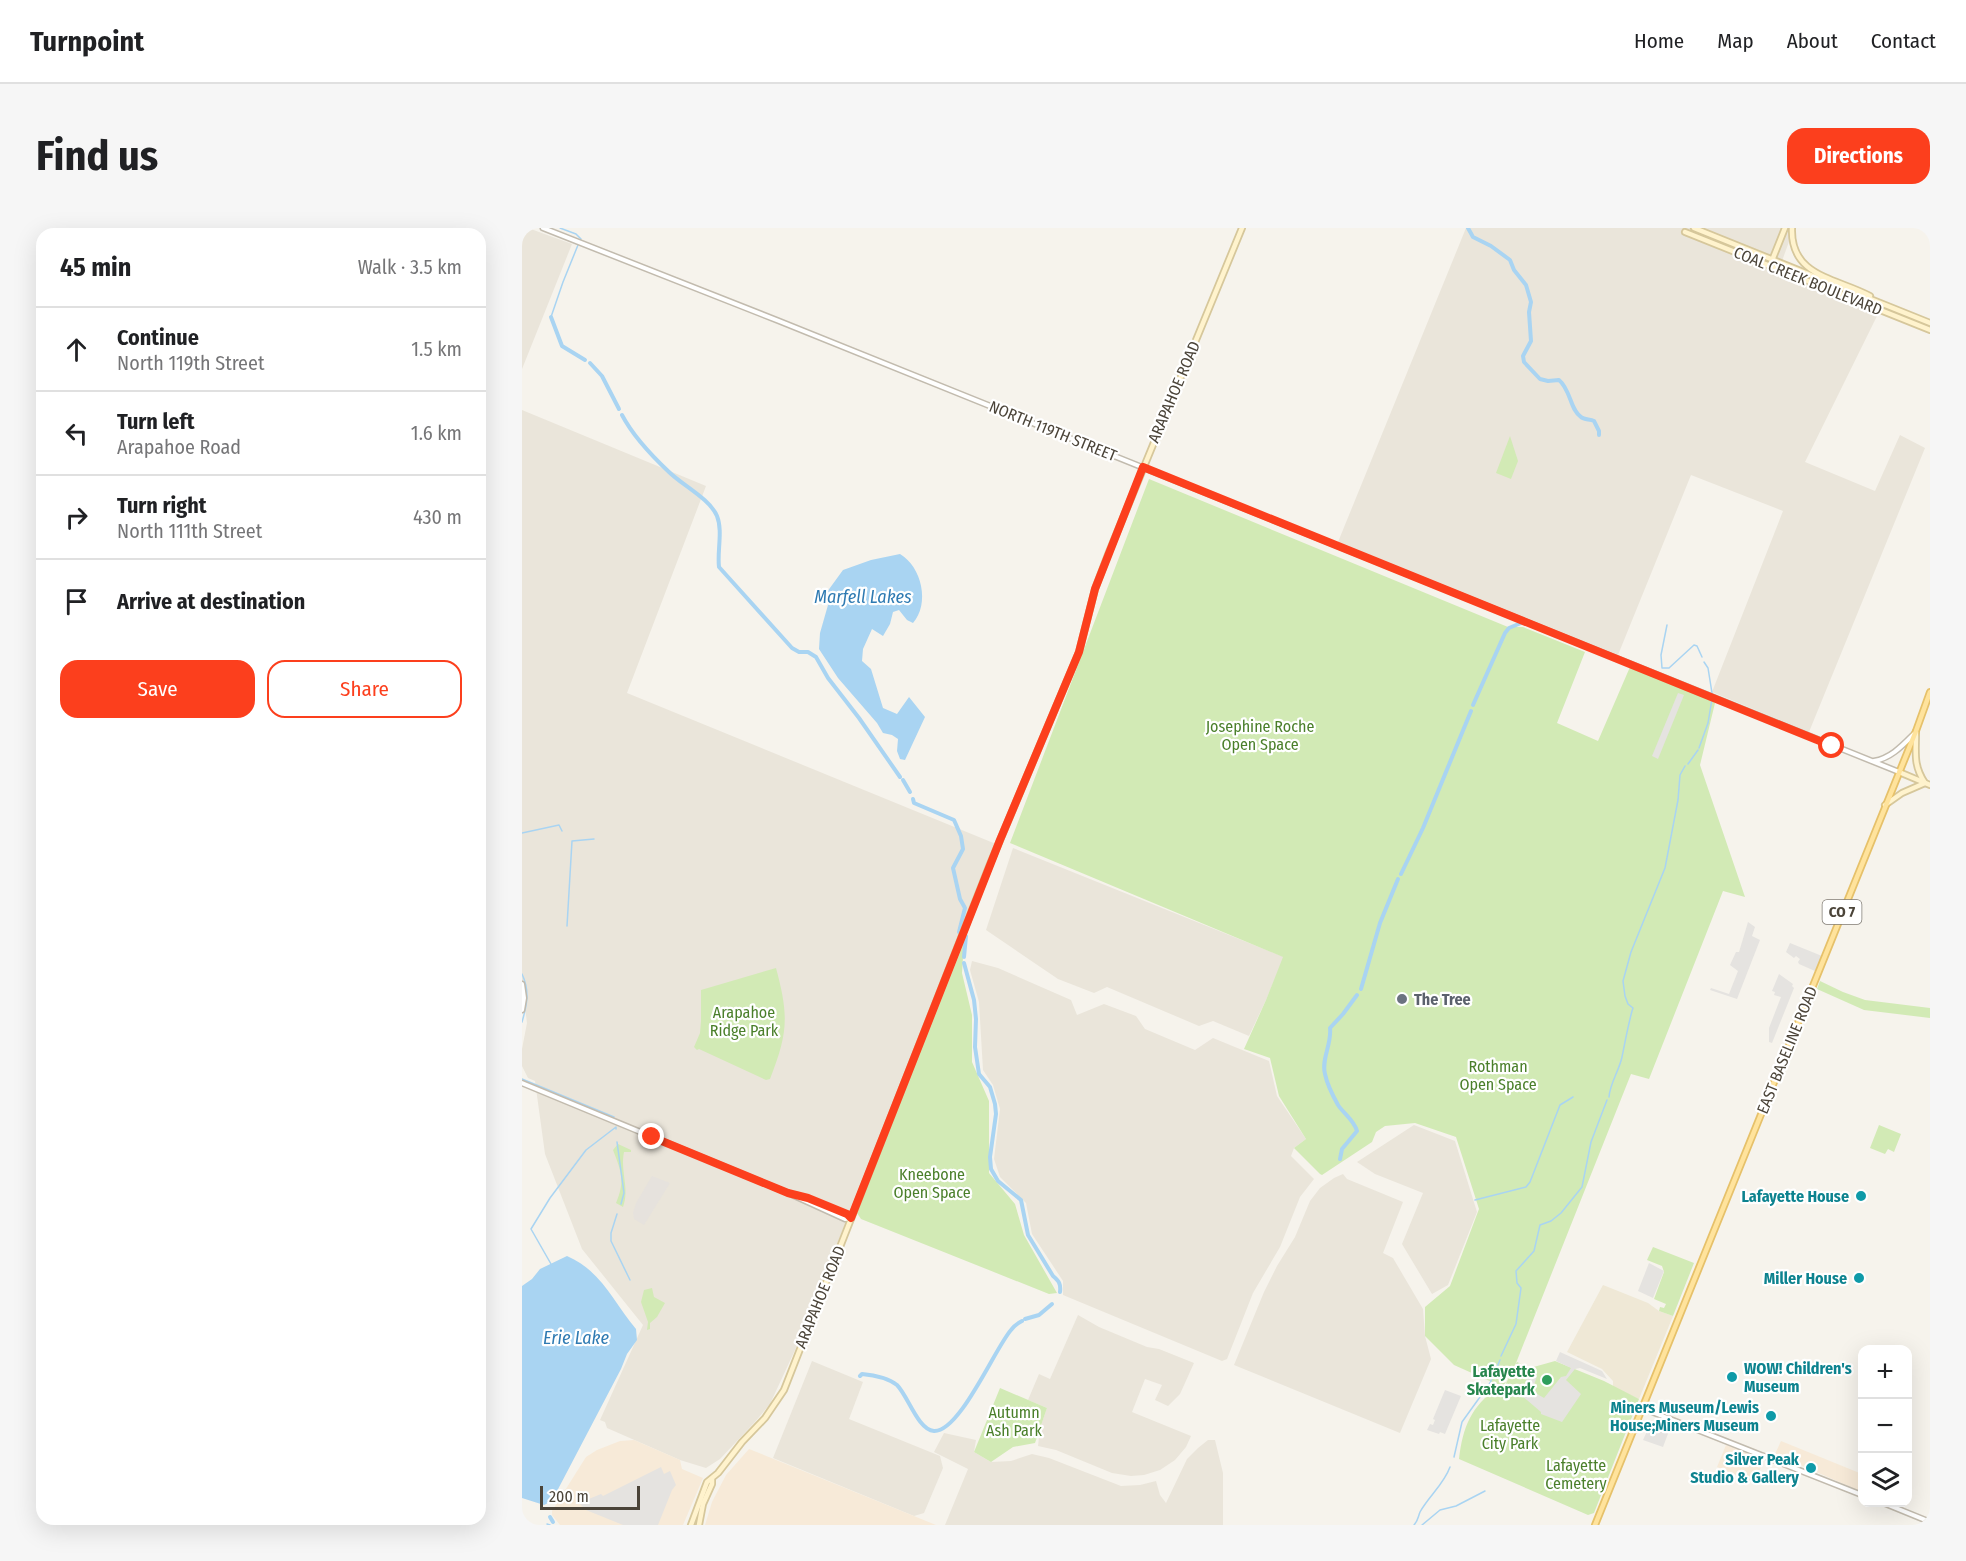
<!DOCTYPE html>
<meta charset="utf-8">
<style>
body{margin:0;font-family:"Fira Sans Condensed",sans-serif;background:#f6f6f6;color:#202124}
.controls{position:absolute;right:18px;bottom:18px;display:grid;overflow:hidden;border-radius:12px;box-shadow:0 6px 24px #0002}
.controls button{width:54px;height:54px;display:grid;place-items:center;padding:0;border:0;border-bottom:2px solid #e0e0e0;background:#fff;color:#202124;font:30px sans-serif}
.scale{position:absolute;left:18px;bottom:15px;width:100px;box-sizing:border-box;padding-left:6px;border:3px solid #4b4439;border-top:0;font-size:16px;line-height:21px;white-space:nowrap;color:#4b4439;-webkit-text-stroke:4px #fff;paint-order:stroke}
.stop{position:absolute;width:18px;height:18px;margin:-14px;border:4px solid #fc3f1d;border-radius:50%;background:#fff}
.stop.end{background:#fc3f1d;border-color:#fff;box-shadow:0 2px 6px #0008}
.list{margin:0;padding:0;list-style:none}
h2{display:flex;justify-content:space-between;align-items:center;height:78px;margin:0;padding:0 24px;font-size:26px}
h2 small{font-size:20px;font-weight:400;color:#757577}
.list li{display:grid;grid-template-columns:39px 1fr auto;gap:18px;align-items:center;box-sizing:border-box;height:84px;padding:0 24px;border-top:2px solid #e0e0e0}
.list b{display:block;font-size:22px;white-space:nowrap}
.list p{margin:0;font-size:20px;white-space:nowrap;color:#757577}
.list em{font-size:20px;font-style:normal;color:#757577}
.actions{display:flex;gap:12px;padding:18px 24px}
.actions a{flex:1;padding:14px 0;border:2px solid #fc3f1d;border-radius:18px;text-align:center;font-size:21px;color:#fc3f1d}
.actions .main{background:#fc3f1d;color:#fff}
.icon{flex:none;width:33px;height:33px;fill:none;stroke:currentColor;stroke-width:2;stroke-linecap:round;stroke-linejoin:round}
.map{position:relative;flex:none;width:1408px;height:1297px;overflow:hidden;border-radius:18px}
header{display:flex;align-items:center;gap:36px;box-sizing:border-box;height:84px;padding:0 30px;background:#fff;border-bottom:2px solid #e0e0e0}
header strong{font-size:28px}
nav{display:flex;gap:33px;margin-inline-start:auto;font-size:21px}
.intro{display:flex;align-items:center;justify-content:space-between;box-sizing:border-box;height:144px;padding:0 36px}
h1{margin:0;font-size:42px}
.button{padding:15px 27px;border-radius:18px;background:#fc3f1d;color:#fff;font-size:21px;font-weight:700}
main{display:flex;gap:36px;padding:0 36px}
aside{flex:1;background:#fff;border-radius:18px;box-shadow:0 6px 24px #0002}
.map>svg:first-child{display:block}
.residential{fill:#eae5da}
.commercial{fill:#f7ead8}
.industrial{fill:#e6e2dd}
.education{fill:#efe8d6}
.green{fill:#d2eab5}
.parking{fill:#e5e3e0}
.water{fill:#a9d4f2}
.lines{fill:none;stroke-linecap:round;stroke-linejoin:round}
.stream{stroke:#a9d4f2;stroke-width:1.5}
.canal{stroke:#a9d4f2;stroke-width:4}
.tertiary-casing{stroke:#c2bbae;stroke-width:7}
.secondary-casing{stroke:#d6c79b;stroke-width:8}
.primary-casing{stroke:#e6c16a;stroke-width:8}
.tertiary{stroke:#fff;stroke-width:4}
.secondary{stroke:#fff3cd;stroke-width:4.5}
.primary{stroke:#ffe39c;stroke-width:4.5}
.route{stroke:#fc3f1d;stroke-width:8}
.worship-dot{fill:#6b7280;stroke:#fff;stroke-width:2}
.culture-dot{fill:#0f9aa8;stroke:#fff;stroke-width:2}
.leisure-dot{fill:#2e9e5b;stroke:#fff;stroke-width:2}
.labels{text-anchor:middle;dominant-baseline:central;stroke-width:4.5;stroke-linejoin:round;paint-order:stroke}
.shield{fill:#fff;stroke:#817c74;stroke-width:1.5}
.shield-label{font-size:15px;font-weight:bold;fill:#4b4439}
.street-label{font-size:16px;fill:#4b4439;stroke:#fff}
.park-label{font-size:16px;fill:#4a7f2a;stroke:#fff}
.worship-label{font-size:16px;font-weight:bold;fill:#5b616d;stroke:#fff;text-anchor:start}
.culture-label{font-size:16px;font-weight:bold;fill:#0d838f;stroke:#fff;text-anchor:end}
.leisure-label{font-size:16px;font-weight:bold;fill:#27864d;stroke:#fff;text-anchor:end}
.water-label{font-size:18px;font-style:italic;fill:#2e7ab2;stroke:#fff}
</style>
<header>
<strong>Turnpoint</strong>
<nav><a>Home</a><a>Map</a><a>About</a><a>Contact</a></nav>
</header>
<div class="intro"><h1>Find us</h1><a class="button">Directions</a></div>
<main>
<aside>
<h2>45 min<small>Walk · 3.5 km</small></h2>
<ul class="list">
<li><svg class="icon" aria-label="ahead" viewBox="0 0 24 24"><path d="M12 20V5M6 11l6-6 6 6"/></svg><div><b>Continue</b><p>North 119th Street</p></div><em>1.5 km</em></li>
<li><svg class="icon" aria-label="left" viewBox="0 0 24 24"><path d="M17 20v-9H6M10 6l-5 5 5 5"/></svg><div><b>Turn left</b><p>Arapahoe Road</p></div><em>1.6 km</em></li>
<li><svg class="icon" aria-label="right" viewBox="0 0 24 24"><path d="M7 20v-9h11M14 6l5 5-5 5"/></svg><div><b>Turn right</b><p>North 111th Street</p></div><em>430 m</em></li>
<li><svg class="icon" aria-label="arrive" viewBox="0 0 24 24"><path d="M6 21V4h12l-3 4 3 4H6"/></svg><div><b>Arrive at destination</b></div></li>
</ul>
<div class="actions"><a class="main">Save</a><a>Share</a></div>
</aside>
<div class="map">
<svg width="1408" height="1297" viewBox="0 0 1408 1297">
<rect width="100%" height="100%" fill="#f6f3ec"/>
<g class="residential">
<polygon points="0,0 6,0 50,16 0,141"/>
<polygon points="944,0 1272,0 1256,44 1356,86 1283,234 1353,263 1378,207 1403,220 1287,504 1190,464 1261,283 1169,247 1096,427 816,314"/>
<polygon points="0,182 184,258 105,465 474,616 273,1122 248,1176 232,1195 198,1231 184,1240 158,1232 85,1200 83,1194 78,1192 121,1097 60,1021 23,926 13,853 6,850 0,838 0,821 5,795 0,756"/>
<polygon points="491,620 762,729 744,772 727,808 691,793 677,798 585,759 572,765 536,751 464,702"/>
<polygon points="450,733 476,740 549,772 555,787 582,776 614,788 623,801 673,822 691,810 747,833 755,868 784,911 772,920 769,928 792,951 778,969 758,1019 731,1065 705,1131 700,1133 541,1067 541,1053 510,1006 504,975 478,949 472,931 478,881 471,857 461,842 457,774 448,742"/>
<polygon points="892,897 933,913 955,984 926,1057 910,1066 880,1016 901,965 853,946 835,934"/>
<polygon points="821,946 825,951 881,974 861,1025 871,1030 901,1081 903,1108 909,1131 878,1205 712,1137 742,1064 755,1038 773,1009 788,973 798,960 812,950"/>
<polygon points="556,1087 577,1099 625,1119 637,1121 672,1135 658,1166 646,1178 633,1172 640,1157 623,1151 610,1184 669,1208 664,1219 653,1232 638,1242 622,1247 609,1248 590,1245 534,1222 516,1218 518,1200 525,1180 506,1172 517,1146 528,1151"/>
<polygon points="290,1133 341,1154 327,1191 418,1228 421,1240 402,1285 392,1288 251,1230"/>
<polygon points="422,1205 454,1212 452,1224 469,1234 489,1233 510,1226 527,1230 599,1258 618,1257 634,1253 638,1267 644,1275 665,1231 676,1220 686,1212 693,1212 701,1245 701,1297 423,1297 446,1241 412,1224"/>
</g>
<g class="commercial">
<polygon points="112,1212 158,1232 160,1241 181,1250 161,1297 38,1297 30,1287 30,1283 64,1229 75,1222 98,1213"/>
<polygon points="1259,1213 1340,1246 1340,1264 1253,1226"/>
<polygon points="1204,1217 1242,1231 1233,1255 1195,1239"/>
<polygon points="227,1221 414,1297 183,1297 190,1274 204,1247"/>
</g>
<polygon class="industrial" points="130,948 148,955 122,997 112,991 111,985 114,975"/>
<polygon class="education" points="1081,1057 1126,1075 1137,1083 1151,1088 1117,1171 1091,1159 1091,1153 1080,1141 1045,1124"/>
<g class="green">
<polygon points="988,208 996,233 989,251 974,245"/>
<polygon points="627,251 986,399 1001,399 1063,424 1035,495 1076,513 1108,439 1171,463 1193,475 1178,537 1223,669 1201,663 1127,851 1109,846 994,1135 981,1159 932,1137 903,1108 903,1079 928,1058 957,981 934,909 893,895 863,898 854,904 850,914 800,947 798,946 772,920 784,911 757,868 748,830 722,821 744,772 761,729 488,615"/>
<polygon points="442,714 440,745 450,787 450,834 467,873 467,945 493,976 502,1007 535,1065 527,1066 339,991 335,985"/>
<path d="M254 740C267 788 266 805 248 851L244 852 177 821 175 822 172 819 178 805 179 793V762Z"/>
<polygon points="1298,753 1321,764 1343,772 1408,780 1408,790 1342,782 1295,761"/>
<polygon points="1357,897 1379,906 1372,924 1366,921 1363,926 1348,920"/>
<path d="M96 916 109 922V924H102C98 943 108 961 101 979L94 975C103 954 100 945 91 922Z"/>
<polygon points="1131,1019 1172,1035 1151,1088 1137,1083 1138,1079 1142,1080 1144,1076 1132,1071 1142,1044 1140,1038 1125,1032"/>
<polygon points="130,1060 132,1069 143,1075 135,1089 128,1095 128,1101 125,1102 126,1094 119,1074 122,1062"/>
<path d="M1033 1133 1082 1153 1117 1171 1072 1285 1066 1287 937 1231C941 1198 949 1179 976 1159L981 1161 995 1134 1008 1140Z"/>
<polygon points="478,1160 525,1180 513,1215 491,1219 469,1234 452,1224"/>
</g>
<g class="parking">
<polygon points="1156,465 1162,467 1136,531 1130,528"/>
<polygon points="1226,694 1233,699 1230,708 1238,712 1215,771 1188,762 1189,760 1207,766 1216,743 1208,737 1214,724 1217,724"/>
<polygon points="1268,715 1300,728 1293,743 1277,736 1276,734 1278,731 1274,728 1272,730 1264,724"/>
<polygon points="1257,746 1271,756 1270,758 1272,760 1250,815 1247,814 1247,800 1259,769 1252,767 1253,764 1250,763"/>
<polygon points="1127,1035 1142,1043 1131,1070 1116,1063"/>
<polygon points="1038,1124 1080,1143 1085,1151 1058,1140 1053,1141 1044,1152 1059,1166 1040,1194 1019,1186 1019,1184 998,1166 1008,1144 1015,1148 1010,1163 1022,1170 1039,1149 1044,1148 1049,1140 1034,1133"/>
<polygon points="923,1162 939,1168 923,1206 918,1204 917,1206 905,1202 908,1196 911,1197 913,1192 911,1191"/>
<polygon points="1142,1191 1150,1195 1141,1219 1121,1212 1127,1199 1138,1203"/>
<polygon points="139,1239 142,1246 148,1243 154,1257 150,1262 136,1297 101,1297 64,1282 57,1275 79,1266 81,1268"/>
</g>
<g class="water">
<path d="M378 326C400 339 408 376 391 395L385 392 377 382 371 384 368 396 361 408 350 401 341 421 340 433 349 441 361 480 375 486 387 469 403 489 383 532 378 531 375 523 376 511 370 507 361 505 355 495 316 450 297 421 298 405 306 377 305 364 321 342 349 332Z"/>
<path d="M45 1028C80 1043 91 1074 114 1101L115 1112 105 1126 99 1141 34 1265 28 1274 22 1277 0 1270V1058L10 1051 18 1041Z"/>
</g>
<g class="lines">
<g class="stream">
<polyline points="38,0 54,6 59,11"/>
<polyline points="29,89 41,54 56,17"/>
<polyline points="1145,397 1139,427 1140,440 1147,440 1172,417 1175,418 1180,429"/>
<polyline points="1182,434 1186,440 1190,465"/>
<polyline points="1177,520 1186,495 1190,471"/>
<polyline points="1166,536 1176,522"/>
<polyline points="0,605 37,597 40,603"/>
<polyline points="45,698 50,613 72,611"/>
<path d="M0 746C8 763 5 777 0 794"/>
<polyline points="0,851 92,889"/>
<path d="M1087 869C1088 855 1097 843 1100 829 1103 814 1106 798 1110 783L1111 780 1106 776 1103 768 1101 753 1109 724 1143 640 1156 572 1158 547 1163 538"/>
<polyline points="95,914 102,965 99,976"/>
<polyline points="953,972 1004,959 1008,954 1038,877 1051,869"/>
<polyline points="95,986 89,1005 89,1013 108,1052"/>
<polyline points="29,1036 9,1001 28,970 64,922 94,899 94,901"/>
<polyline points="979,1128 994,1096 999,1060 995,1055 994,1043 1012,1023 1018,997 1029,993 1039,985 1060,959 1069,914 1085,872"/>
<polyline points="932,1229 940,1194 968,1155 978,1132"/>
<polyline points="25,1296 28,1297"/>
<path d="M892 1297C896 1293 896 1289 898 1284 907 1268 922 1256 928 1239"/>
<polyline points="900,1297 918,1282 934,1278 963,1263"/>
</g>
<g class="canal">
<path d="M946 0 951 9 969 18 988 32 992 42 1004 57 1009 74 1007 84 1009 113 1001 128 1002 134 1018 151 1026 153 1037 152C1049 162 1048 182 1059 189 1062 192 1068 191 1072 193L1077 203V207"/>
<polyline points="29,89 40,118 63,132"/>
<polyline points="68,135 80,148 97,181"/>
<path d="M100 187C111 208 130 228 147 244 160 257 188 271 195 288 201 303 195 323 197 339L270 420 277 424H286L294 429 306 450 337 490 378 549"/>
<polyline points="951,477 983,405 987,400 999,395"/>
<polyline points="381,552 388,564"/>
<polyline points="391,571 392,575 432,592 439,608 441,621 431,640 438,671 443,680 437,704 439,706"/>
<polyline points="879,646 901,600 949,483"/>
<polyline points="442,729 444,708"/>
<path d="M442 735 452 772 454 791 453 819 457 846 468 859 473 876 474 886 468 929 469 941 476 953 499 972 506 1007 531 1048C537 1053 539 1056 538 1064"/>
<polyline points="839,761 858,695 876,651"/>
<path d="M818 931 820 921 835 903C832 892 822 886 816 877 811 868 805 856 803 846 799 831 810 816 808 800L821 786 835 767"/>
<polyline points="503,1091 517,1087 530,1076"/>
<path d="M338 1148 340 1146C351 1147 366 1150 375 1157 386 1168 396 1202 412 1203 438 1204 473 1120 489 1102 492 1098 496 1095 500 1093"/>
<polyline points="28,1289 31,1294"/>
</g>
<g class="tertiary-casing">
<g id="tertiary">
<polyline points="21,0 257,93 1377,544"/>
<path d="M1352 533C1369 530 1380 518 1392 506"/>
<polyline points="0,756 2,770 0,782"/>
<polyline points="0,855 266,965 323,991 329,990"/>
<polyline points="275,967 325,986 329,990"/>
<polyline points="1120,1180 1340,1267"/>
<polyline points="1359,1274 1408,1294"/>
</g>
</g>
<g class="secondary-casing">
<g id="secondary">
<polyline points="1172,0 1408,95"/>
<path d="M1270 0C1268 49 1315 50 1348 68"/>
<polyline points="1163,4 1408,102"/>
<polyline points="1249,35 1263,0"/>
<polyline points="1377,544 1408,557"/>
<path d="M1363 577 1380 565 1403 555C1391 537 1394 525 1394 504"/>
<polyline points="169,1297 185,1254 196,1245 220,1214 243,1190 262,1162 468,636 557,424 573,361 587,324 720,0"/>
<polyline points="177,1297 181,1276 190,1256 190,1251"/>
</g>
</g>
<g class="primary-casing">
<polyline id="primary" points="1073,1297 1394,503 1408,464"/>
</g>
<use href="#tertiary" class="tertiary"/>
<use href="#secondary" class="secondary"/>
<use href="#primary" class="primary"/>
</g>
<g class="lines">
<polyline class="route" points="130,909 266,965 286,970 325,986 329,990 478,612 557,424 573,361 621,239 1310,518"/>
</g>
<circle class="worship-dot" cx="880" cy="771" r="6"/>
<g class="culture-dot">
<circle cx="1339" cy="968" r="6"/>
<circle cx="1337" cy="1050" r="6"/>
<circle cx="1210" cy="1149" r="6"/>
<circle cx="1249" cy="1188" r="6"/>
<circle cx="1289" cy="1240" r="6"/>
</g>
<circle class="leisure-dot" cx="1025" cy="1152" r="6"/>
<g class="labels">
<rect class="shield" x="1300.5" y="672" width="39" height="24" rx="4.5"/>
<g class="shield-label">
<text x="1320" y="684">CO 7</text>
</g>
<g class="street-label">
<text transform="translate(1286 53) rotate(22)">COAL CREEK BOULEVARD</text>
<text transform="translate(652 164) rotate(-67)">ARAPAHOE ROAD</text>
<text transform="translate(531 203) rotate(22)">NORTH 119TH STREET</text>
<text transform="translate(1265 822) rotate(-68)">EAST BASELINE ROAD</text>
<text transform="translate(298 1069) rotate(-68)">ARAPAHOE ROAD</text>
</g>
<g class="park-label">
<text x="738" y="498">Josephine Roche<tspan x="738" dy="18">Open Space</tspan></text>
<text x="222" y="784">Arapahoe<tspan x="222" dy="18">Ridge Park</tspan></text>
<text x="976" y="838">Rothman<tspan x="976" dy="18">Open Space</tspan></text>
<text x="410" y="946">Kneebone<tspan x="410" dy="18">Open Space</tspan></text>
<text x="492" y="1184">Autumn<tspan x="492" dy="18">Ash Park</tspan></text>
<text x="988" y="1197">Lafayette<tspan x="988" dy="18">City Park</tspan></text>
<text x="1054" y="1237">Lafayette<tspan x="1054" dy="18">Cemetery</tspan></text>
</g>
<g class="worship-label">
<text x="892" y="771">The Tree</text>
</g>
<g class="culture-label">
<text x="1327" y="968">Lafayette House</text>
<text x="1325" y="1050">Miller House</text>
<text x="1222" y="1140" text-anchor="start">WOW! Children's<tspan x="1222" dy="18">Museum</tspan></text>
<text x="1237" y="1179">Miners Museum/Lewis<tspan x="1237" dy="18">House;Miners Museum</tspan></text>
<text x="1277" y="1231">Silver Peak<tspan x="1277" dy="18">Studio &amp; Gallery</tspan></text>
</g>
<g class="leisure-label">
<text x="1013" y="1143">Lafayette<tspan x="1013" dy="18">Skatepark</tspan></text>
</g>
<g class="water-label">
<text x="341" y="369">Marfell Lakes</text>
<text x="54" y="1110">Erie Lake</text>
</g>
</g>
</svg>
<div class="controls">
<button>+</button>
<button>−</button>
<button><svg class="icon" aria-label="layers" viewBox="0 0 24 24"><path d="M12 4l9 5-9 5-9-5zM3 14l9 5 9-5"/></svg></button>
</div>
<div class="scale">200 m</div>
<div class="stop" style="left:1310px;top:518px"></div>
<div class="stop end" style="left:130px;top:909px"></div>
</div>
</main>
